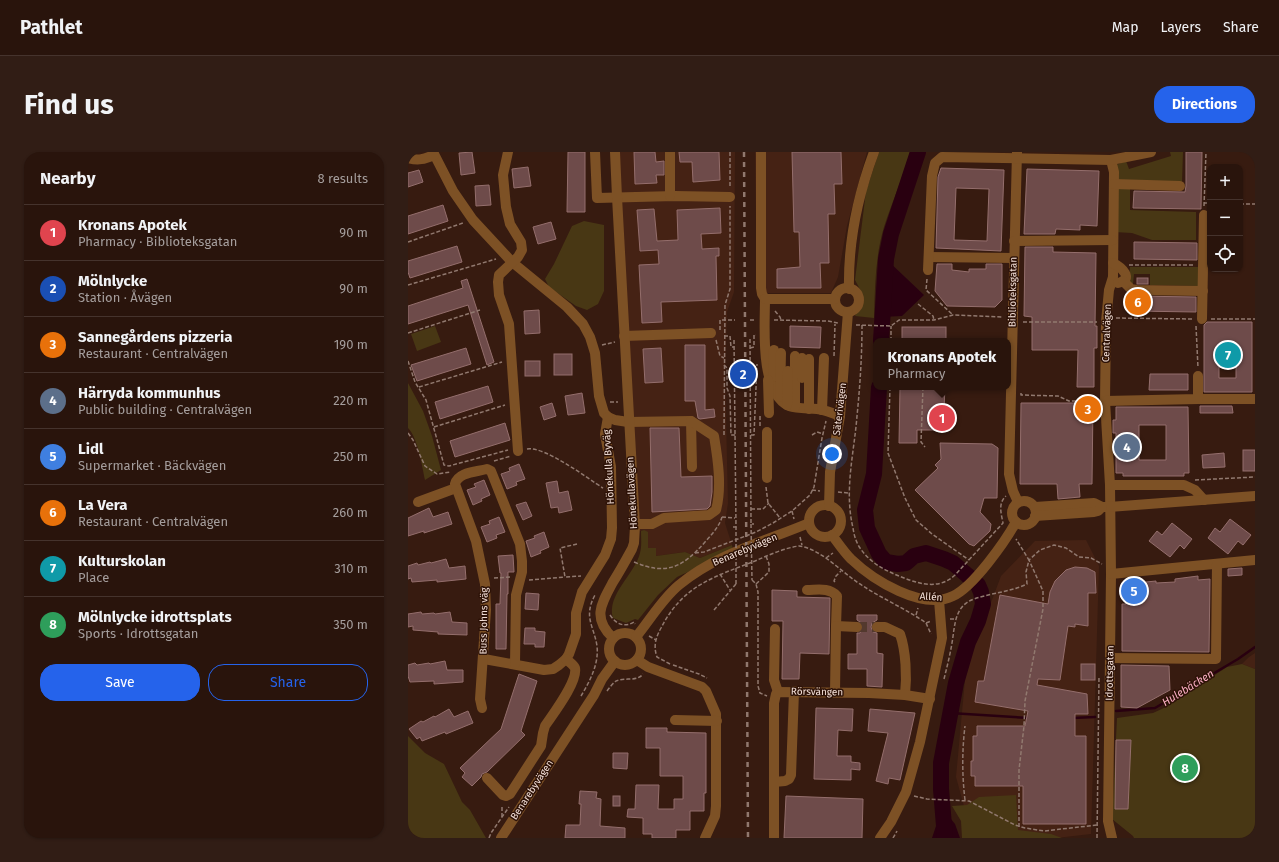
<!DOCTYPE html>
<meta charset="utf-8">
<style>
body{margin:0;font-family:"Fira Sans",sans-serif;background:#311d15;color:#f1f3f6}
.controls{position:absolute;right:12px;top:12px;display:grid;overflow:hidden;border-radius:8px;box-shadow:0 1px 3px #0004}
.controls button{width:36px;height:36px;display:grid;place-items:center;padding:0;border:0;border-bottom:1px solid #45332d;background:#29140c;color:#f1f3f6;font:20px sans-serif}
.you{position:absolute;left:424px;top:302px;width:14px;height:14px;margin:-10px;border:3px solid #fff;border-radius:50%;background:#1a73e8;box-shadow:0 0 0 6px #1a73e833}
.badge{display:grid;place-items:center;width:26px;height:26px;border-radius:50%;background:#2563eb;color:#fff;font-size:13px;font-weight:700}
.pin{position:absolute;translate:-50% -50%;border:2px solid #fff;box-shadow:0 1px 4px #0006}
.popup{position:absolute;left:465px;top:186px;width:138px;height:52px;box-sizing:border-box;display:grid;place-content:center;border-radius:8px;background:#29140c;filter:drop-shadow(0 1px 3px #0005);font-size:13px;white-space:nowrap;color:#a59e9d}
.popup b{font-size:15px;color:#f1f3f6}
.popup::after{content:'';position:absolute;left:50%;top:100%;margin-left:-8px;border:8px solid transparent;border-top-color:#29140c}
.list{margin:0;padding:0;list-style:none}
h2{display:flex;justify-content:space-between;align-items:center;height:52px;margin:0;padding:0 16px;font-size:17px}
h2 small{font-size:13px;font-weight:400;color:#a59e9d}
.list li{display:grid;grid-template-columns:26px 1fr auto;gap:12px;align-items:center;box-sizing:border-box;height:56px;padding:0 16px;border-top:1px solid #45332d}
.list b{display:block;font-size:15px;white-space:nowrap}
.list p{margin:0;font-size:13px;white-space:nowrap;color:#a59e9d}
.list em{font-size:13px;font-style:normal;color:#a59e9d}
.actions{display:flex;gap:8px;padding:12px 16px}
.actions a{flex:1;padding:9px 0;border:1px solid #2563eb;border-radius:16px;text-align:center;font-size:14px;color:#2563eb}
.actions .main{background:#2563eb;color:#fff}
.icon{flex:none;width:22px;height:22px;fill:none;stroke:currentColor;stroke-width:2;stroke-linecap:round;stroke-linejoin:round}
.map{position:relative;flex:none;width:847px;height:686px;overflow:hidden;border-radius:16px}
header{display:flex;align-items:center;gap:24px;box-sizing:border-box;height:56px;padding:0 20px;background:#29140c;border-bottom:1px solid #45332d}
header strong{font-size:19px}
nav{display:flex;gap:22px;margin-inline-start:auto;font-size:14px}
.intro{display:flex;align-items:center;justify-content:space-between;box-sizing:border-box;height:96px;padding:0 24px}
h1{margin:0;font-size:28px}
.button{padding:10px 18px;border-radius:16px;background:#2563eb;color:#fff;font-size:14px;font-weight:700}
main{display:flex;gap:24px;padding:0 24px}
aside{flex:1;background:#29140c;border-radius:16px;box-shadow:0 1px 3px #0004}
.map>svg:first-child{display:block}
.built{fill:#452214}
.green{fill:#483714}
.water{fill:#290010}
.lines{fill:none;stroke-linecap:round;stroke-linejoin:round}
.stream{stroke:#290010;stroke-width:2.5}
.river{stroke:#290010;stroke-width:16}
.building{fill:#6e4b4a;stroke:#946e6c;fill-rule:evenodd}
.minor-tunnel{stroke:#53392e;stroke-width:10;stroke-dasharray:10 5;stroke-linecap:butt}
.path{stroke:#91796f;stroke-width:1.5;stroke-dasharray:4 2;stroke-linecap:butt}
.minor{stroke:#7d5125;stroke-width:10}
.rail{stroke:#90786e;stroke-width:2.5;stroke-dasharray:5 5;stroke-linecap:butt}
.path-bridge{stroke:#91796f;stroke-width:1.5;stroke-dasharray:4 2;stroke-linecap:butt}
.labels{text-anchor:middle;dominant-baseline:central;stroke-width:3;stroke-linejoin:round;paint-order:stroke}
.street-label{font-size:10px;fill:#f4e0d8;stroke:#2d1207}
.water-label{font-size:11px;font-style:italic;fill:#fbaec4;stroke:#2d1207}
</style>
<header>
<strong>Pathlet</strong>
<nav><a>Map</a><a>Layers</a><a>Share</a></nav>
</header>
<div class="intro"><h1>Find us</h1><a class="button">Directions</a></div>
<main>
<aside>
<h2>Nearby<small>8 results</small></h2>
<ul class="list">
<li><span class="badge" style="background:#e0444e">1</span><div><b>Kronans Apotek</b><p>Pharmacy · Biblioteksgatan</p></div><em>90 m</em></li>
<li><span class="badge" style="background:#1a4fb4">2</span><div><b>Mölnlycke</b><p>Station · Åvägen</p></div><em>90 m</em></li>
<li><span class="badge" style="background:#e8710a">3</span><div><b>Sannegårdens pizzeria</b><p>Restaurant · Centralvägen</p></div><em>190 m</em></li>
<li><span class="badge" style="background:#5c6f8a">4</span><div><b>Härryda kommunhus</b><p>Public building · Centralvägen</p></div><em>220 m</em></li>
<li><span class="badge" style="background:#3f7fe0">5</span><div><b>Lidl</b><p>Supermarket · Bäckvägen</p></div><em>250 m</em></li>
<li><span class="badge" style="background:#e8710a">6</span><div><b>La Vera</b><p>Restaurant · Centralvägen</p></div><em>260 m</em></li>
<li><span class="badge" style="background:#0f9aa8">7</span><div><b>Kulturskolan</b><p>Place</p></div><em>310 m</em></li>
<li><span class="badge" style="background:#2e9e5b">8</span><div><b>Mölnlycke idrottsplats</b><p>Sports · Idrottsgatan</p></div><em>350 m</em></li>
</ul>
<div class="actions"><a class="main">Save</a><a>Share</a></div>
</aside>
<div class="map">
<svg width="847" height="686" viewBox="0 0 847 686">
<rect width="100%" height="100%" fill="#371b10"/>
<g class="built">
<polygon points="211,0 327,0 326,140 319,160 317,222 320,351 317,371 324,393 292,406 277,400 248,404 240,396 236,378 233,379 229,378"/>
<polygon points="347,0 459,0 439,74 430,125 423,141 349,141"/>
<polygon points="678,388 691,414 683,682 648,686 581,686 559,665 548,625 558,517 593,424 627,389"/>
<polygon points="847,501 847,517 834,512 841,505"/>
</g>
<g class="green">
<path d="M471 0H502C495 26 484 50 476 75 467 105 467 136 466 166L447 164 454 152 455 143 447 128 458 39Z"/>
<polygon points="762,0 775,0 774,31 708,28 708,13 718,9 721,17 763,4"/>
<polygon points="706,35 722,35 722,58 788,60 788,88 744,88 724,81 706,80"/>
<polygon points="176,69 196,73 196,139 190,152 179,158 168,154 141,135 137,127 146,112 164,74"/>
<polygon points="722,115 792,115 791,134 742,133 742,122 726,122 725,132 721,131"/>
<polygon points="27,174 33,190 9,199 3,182"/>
<path d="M0 231 15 259 24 284 33 318 17 328C14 314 10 286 0 276Z"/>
<path d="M236 378 240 380V396H248V404L277 400 292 406 324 393 325 399 269 425 250 443 230 468 227 467 218 471 205 466C198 443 227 422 232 401 234 394 233 386 233 379Z"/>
<polygon points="834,512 847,517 847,686 726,686 725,684 704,667 709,566 745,561 758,555 819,515"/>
<polygon points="0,584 17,601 36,612 54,650 62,658 78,686 0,686"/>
<polygon points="608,643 610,678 643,682 654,686 554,686 553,669 544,654 559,653 571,645"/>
</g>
<g class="water">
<polygon points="478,107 516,143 494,164 474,165"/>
<polygon points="534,656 547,672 552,686 524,686"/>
</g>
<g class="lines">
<g class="stream">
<polyline points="708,559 747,556 830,507 847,495"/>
<polyline points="542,561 621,566"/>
<polyline points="664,566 687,565"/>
</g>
<g class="river">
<polyline points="473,189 478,107 483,82 510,0"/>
<polyline points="471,235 466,322 457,358 459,376 471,402 478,410 490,412 498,411 506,404 518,401 536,407 545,411 559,423 570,433 573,440 575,452 570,469 560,490 548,531 533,611 533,637 537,686"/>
</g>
</g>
<g class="building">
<polygon points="64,0 67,21 53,23 51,1"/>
<polygon points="160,0 177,0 177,60 159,60"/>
<polygon points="226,0 247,0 248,10 256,9 256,23 248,23 249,31 227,32"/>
<polygon points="271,0 311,0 312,28 285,30 284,10 272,10"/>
<polygon points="384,0 433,0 434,32 426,32 427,62 420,62 421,111 412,111 413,136 369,136 369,117 392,115 391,80 386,80"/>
<polygon points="778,0 794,0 793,57 725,56 726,39 777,40 778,34"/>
<polygon points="120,15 123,34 106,36 104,17"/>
<path d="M533 16 596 18 593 99 528 96 530 25ZM548 36 581 37 579 89 546 88Z"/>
<polygon points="619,17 691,19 689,74 672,73 672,78 648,77 647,82 616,82"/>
<polygon points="11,18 15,30 0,35 0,21"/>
<polygon points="81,33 83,53 68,54 67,34"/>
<polygon points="35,53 40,69 0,82 0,64"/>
<polygon points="312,56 313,81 293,82 294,97 311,96 311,104 308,104 309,148 253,150 254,170 234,171 231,113 251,112 250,98 232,99 229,58 246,57 249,89 270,88 269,58"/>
<polygon points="143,70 148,87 130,92 125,75"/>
<polygon points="726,90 789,91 789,108 726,107"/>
<polygon points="49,94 54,110 2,126 0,120 0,109"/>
<polygon points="617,95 645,95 645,100 688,101 687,174 689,174 689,196 686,196 686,235 669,235 670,198 624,198 624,165 616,164"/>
<polygon points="529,112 544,112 544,118 561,120 561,117 578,117 578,112 594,112 594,148 587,155 539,154 527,139"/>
<rect x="729" y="126" width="11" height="6"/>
<polygon points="59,127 86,210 79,213 60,153 0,172 0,154 55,136 53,129"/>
<polygon points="725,144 788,145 788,160 725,159"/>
<polygon points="131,158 132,181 117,182 116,159"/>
<path d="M799 170H844V240H796V173ZM811 209H828V226H811Z"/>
<polygon points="382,174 413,175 412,196 382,195"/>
<rect x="494" y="175" width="44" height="14"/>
<polygon points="277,193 297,193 297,258 306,257 307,265 292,267 290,266 287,249 277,249"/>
<polygon points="58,196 63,212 9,229 3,213"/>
<polygon points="253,196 255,230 237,231 235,197"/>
<rect x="146" y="202" width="18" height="21"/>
<rect x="117" y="209" width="15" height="15"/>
<polygon points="742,222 780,222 780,238 741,238"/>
<polygon points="80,234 85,250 32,267 27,250"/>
<polygon points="492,235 537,235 535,278 509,278 509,291 491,291"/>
<polygon points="174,241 177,261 160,263 157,244"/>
<polygon points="144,251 148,264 136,268 132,255"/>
<polygon points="613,251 685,251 684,332 671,332 672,345 650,347 649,332 612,332"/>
<polygon points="792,254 824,254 825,261 792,261"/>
<path d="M708 255H780L781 321H776V324H715V321H708V281H705V268H708ZM731 273H758V308H731Z"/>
<polygon points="97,271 102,288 47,305 42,289"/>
<polygon points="242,276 271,276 273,325 304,324 304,340 302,354 299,357 244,360"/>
<polygon points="532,291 584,292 590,296 589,346 576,346 572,360 583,372 582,379 566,394 561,392 507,338 530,316 527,313 533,307"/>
<rect x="835" y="298" width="12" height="21"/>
<polygon points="816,301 817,315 795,316 794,303"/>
<polygon points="111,312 117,327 108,330 109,333 99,337 93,322 102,319 101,316"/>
<polygon points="76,328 82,343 73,347 74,349 65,353 59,338 68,335 66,332"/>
<polygon points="149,329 151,341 160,339 164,358 151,361 150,355 143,356 138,331"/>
<polygon points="118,350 124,364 115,368 108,353"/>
<polygon points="21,356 25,365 40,360 44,372 16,381 16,379 0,384 0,366"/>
<polygon points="91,365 97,380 88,383 89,386 79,390 73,375 82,372 81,369"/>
<polygon points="822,367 843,383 835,393 830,389 820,402 800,386 807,376 812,380"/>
<polygon points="764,371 784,387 776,397 772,393 762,405 741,389 749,379 754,383"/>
<polygon points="136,380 141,395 132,399 133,401 123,405 118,389 127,386 126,384"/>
<polygon points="105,403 106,420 100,420 100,442 99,442 98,497 88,497 88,452 92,452 93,421 92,421 90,404"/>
<polygon points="38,407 41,416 57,414 58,427 29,430 29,428 4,430 3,426 0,427 0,414 9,411 10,413 22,410 23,411"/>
<polygon points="667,415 679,416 687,420 688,441 680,441 680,474 667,472 667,475 660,474 652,528 630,527 629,533 679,542 680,562 667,562 667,584 678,584 678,672 615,672 615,634 567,634 567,624 563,624 563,609 565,609 565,584 569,584 569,574 617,574 620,559 567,550 570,529 576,529 592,443 640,452 642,440 647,429 658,418"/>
<polygon points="834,416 834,423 820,424 820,417"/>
<polygon points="790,424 790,428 802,427 801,500 714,499 714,452 718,452 718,432 748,429 748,431 767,430 767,427"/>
<polygon points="364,438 389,439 389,445 422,446 421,502 392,501 391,527 374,527 375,469 364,469"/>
<polygon points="118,441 131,442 130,458 117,457"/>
<polygon points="13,460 14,462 26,461 27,462 42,460 44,470 59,471 59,483 30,482 30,480 5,478 5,474 0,475 0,462"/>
<polygon points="449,463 469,463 469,468 464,471 463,475 465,480 469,481 469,501 475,502 474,535 459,534 459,517 440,517 440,502 449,502 449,481 452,481 455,476 455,472 449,468"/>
<polygon points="117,476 127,476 127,479 137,480 136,495 127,495 127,492 116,492"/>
<polygon points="37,509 39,518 55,518 55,530 26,532 26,529 2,530 0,524 0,513 7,511 9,513 21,511 22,512"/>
<rect x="673" y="512" width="14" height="16"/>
<polygon points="713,513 761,514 762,538 729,556 713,555"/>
<polygon points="111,522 129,529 113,579 117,583 79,620 74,622 73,625 64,634 54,625 57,621 52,616 93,577"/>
<polygon points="408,556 445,557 444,579 430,578 429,604 443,604 443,610 452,611 452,618 443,617 443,628 406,627"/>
<polygon points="41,557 46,565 60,559 65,571 38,582 37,580 14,589 12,585 9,587 1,577 13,569 15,570 26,564 27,565"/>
<polygon points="462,557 507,561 492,628 481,626 480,632 468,629 480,581 460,579"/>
<polygon points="238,576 259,576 259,580 298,581 298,641 296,641 296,659 282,659 282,678 268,678 268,686 244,686 244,682 235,682 235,666 219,665 220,657 227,657 228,633 251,633 250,657 266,657 266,647 275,647 275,624 252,624 252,596 238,596"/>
<polygon points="708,588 723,588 720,657 707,657"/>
<polygon points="205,601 220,601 219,617 205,616"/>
<polygon points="172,639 189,640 188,646 193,647 192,674 217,676 217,686 157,686 158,673 172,673 173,652 171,652"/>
<rect x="205" y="644" width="7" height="10"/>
<polygon points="378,644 455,647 454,686 376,686"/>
</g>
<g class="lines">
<polyline class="minor-tunnel" points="449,475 469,475"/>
<g class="path">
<polyline points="322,0 322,36"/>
<polyline points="796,51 802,51"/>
<polyline points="832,52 847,52"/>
<polyline points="796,54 798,0"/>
<polyline points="0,90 55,71"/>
<polyline points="721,113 785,113"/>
<polyline points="519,127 518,138 545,163"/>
<polyline points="0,133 88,107"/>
<polyline points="510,152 525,164 526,168"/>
<polyline points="367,159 372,165 373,168"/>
<polyline points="708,166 784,167"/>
<polyline points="803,167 847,167"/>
<polyline points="342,168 346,168"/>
<polyline points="366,168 420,169 430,171"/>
<polyline points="615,170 689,170"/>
<polyline points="448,173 483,174 491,168 526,168 545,163 595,165"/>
<path d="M454 173C454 204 452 234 449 264 446 302 436 338 445 376 446 383 448 390 452 396 463 412 478 419 496 426 514 433 532 437 547 423L595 371C593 361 590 351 598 344"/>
<polyline points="788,174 790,216"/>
<polyline points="312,178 312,168 327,168"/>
<polyline points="0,181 72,158"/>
<polyline points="316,184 322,184 323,195 326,195"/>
<polyline points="342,187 343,372 346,372"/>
<polyline points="308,188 312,204 316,206"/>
<polyline points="483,189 483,174"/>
<polyline points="194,193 207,190"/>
<polyline points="342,196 346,195 346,183 348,183"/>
<polyline points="426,204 427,172"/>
<polyline points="0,209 7,230 18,248 36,313 41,314 100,298"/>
<polyline points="316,213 319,216 319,236 322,244 323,283 328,283"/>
<polyline points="11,235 94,210"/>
<polyline points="482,235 480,301 497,346 508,368 524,382 561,408"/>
<polyline points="515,235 513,290 517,295"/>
<polyline points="613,241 613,243 650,244 661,249 689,249"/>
<polyline points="202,250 210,250"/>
<polyline points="352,274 352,264"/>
<polyline points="26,275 97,253"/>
<polyline points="0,281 5,288 17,314 29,322 43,320"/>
<polyline points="316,283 317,153 322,137 322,54"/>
<polyline points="343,283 346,283 349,212"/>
<polyline points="404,283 409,280 415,282"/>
<path d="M119 297C137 294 179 326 195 336"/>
<polyline points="86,309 103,304"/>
<polyline points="787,328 847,325"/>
<polyline points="358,335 360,351 372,366"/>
<polyline points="404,338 412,339"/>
<polyline points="430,340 440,341"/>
<polyline points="343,357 355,357 361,351"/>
<polyline points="384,359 386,367"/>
<polyline points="314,365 327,366"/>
<polyline points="325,375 328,375 326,187"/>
<polyline points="392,385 394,393"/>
<polyline points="169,392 152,396 157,425 173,424"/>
<polyline points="287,401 296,400 348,380 365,371 384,359 402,343 406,335 414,286 418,269"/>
<polyline points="418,406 425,401"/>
<path d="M226 410C259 424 275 415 297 390 304 382 311 375 314 365"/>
<polyline points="312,422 322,438"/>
<polyline points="86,426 104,425"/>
<polyline points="121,428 157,425"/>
<polyline points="344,428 348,432 350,440 350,534 352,541 359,544"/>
<polyline points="427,430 426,429 428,424 433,419"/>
<polyline points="348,432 361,420 361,412 358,404"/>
<polyline points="306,458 328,432"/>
<path d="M202 463C208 472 216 476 226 470L227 472"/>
<polyline points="508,463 510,456"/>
<polyline points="542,467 548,467"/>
<polyline points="518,471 523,482"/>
<polyline points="241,484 248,488"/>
<path d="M262 512 249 505C245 494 248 485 253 476 275 433 306 425 347 409 361 403 376 396 391 394 414 397 435 422 455 434 475 447 498 457 518 471L523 469"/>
<polyline points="265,513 291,522 299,526"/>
<path d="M536 527C539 515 542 503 544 491 547 474 546 454 566 447 583 441 602 440 619 432L618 420 621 408 608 387"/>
<path d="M199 539C202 535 205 531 208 529 217 525 229 530 235 522"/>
<path d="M173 544C182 529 191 512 189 494 186 474 175 465 187 443"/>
<polyline points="506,644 519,647 561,649 607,673 617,676 636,679 689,673"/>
<path d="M557 648C554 623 554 599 557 574"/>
<polyline points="94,665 94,653"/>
<polyline points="611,675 611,618 616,574 617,549 635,457 635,439 621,408 632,398 646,393 658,396 671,405 683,406 694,412"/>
<polyline points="81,686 83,681 101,655"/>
<polyline points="485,686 489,679"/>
<polyline points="689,686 691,524"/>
</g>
<g class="minor">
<polyline points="25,0 45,39 65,68 104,110 159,155 175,172 182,185 187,201 191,244 196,261 200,265 207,268 220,270 283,269 284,315"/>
<polyline points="100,0 95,23 98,55 102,72 113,90 114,98 110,105 91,123 90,130 91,143 101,172 110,299"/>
<polyline points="187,0 189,46 267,44 322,45"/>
<polyline points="262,0 262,44"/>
<polyline points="353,0 353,136 354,142 357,147"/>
<polyline points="609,0 601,322 605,339 610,350"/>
<path d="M0 6C11 9 16 7 26 3"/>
<polyline points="703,8 706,20 705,125 701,138 698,170 697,249 702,333 703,422 700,669 704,686"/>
<polyline points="706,32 772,34"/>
<polyline points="606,89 705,88"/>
<polyline points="521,105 606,106"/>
<path d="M705 111C713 115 727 127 710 131"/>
<polyline points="520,118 524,24 527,11 534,5 703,8 743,0"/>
<polyline points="715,129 723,137 728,138 795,139"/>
<circle cx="439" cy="148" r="12"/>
<path d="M441 137C440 90 450 43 466 0"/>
<path d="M357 147C357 174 351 240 381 254 390 257 400 256 409 257 417 258 425 261 432 264"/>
<polyline points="357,147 427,147"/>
<polyline points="794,167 796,63"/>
<polyline points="216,184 303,181"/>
<polyline points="387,204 387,255"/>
<polyline points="365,225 366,198"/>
<polyline points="394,226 394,206"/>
<polyline points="360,228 361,261"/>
<polyline points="372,245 373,201"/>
<polyline points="790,247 847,247"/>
<polyline points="697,249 790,247 790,224"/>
<polyline points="379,253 380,219"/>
<polyline points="401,257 401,207"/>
<polyline points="414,258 416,206"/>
<polyline points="359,280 359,326"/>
<polyline points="702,333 776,333 787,338 796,348"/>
<circle cx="616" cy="361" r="12"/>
<polyline points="10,350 48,336"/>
<circle cx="417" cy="369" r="16"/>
<polyline points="421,354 422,320 432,264 440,160"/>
<polyline points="627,355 686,351 694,355 701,355 847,344"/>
<polyline points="627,364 686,360 690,359 694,355"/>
<path d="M227 372H244L256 366 301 363 308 358C314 335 310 308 306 284L283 269"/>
<path d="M424 383C430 391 436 400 443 407 465 428 514 459 545 444 565 435 597 390 608 370"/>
<polyline points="703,422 847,408"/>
<path d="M399 438C409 438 421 435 429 444L428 474"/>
<path d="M469 475H477L492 482C498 499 499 525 497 543"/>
<polyline points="367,477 366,528 370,540"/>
<circle cx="217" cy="497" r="16"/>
<path d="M228 485C242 468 254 447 271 433 308 402 358 389 401 371"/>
<path d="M205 486C184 466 193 452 205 430 212 419 218 408 224 397L226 391 227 374 209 45 207 0"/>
<polyline points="702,506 808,507 809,412"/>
<polyline points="76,507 136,518 145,517 151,513 158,507 161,502 168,482 168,461 174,440 197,403 203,387 204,376 203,315 197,282 200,265"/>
<polyline points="229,508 240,515 294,535 298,539 308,562 308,654 307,664 297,686"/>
<polyline points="427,540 428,474 449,475"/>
<path d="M74 556 72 547 78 458 77 432 68 389 47 332C50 320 68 320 79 317L83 319 112 392 114 409V420L108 443 107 512"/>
<polyline points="267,568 309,569"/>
<path d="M79 626 95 643 98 644 102 642 133 594 135 581 137 574C145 562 170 530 167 516 165 512 161 510 158 507"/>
<polyline points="366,630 377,629 381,627 383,623 386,539"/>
<polyline points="93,686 186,543 194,527 207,509"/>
<polyline points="366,686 366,551 368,542 370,540 461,541 497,543 522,547"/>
<polyline points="472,686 483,670 498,640 512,590 534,486 531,448"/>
</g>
<polyline class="rail" points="336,0 340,686"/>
<g class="path-bridge">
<polyline points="343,372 344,428"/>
<polyline points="328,432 328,375"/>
</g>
</g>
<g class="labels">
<g class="street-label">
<text transform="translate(605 140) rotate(-89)">Biblioteksgatan</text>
<text transform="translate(699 181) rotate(-88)">Centralvägen</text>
<text transform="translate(432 257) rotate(-83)">Säterivägen</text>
<text transform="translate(201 315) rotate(-93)">Hönekulla Byväg</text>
<text transform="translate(224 341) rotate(-93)">Hönekullavägen</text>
<text transform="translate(337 398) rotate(-23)">Benarebyvägen</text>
<text transform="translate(523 445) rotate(4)">Allén</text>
<text transform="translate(76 469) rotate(-89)">Buss Johns väg</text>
<text transform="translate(702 521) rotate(-89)">Idrottsgatan</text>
<text transform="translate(409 540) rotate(1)">Rörsvängen</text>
<text transform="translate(124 638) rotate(-57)">Benarebyvägen</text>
</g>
<g class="water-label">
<text transform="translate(780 536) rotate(-32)">Hulebäcken</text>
</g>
</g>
</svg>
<div class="controls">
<button>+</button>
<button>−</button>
<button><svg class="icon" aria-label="locate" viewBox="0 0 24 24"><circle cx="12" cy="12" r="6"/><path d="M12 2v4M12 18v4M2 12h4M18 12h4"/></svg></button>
</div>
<div class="you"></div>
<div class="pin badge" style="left:534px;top:266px;background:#e0444e">1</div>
<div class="popup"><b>Kronans Apotek</b>Pharmacy</div>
<div class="pin badge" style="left:335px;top:222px;background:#1a4fb4">2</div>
<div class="pin badge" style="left:680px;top:257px;background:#e8710a">3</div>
<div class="pin badge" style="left:719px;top:295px;background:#5c6f8a">4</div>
<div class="pin badge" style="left:726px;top:439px;background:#3f7fe0">5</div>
<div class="pin badge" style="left:730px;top:150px;background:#e8710a">6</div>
<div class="pin badge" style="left:820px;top:203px;background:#0f9aa8">7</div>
<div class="pin badge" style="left:777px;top:616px;background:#2e9e5b">8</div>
</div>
</main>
